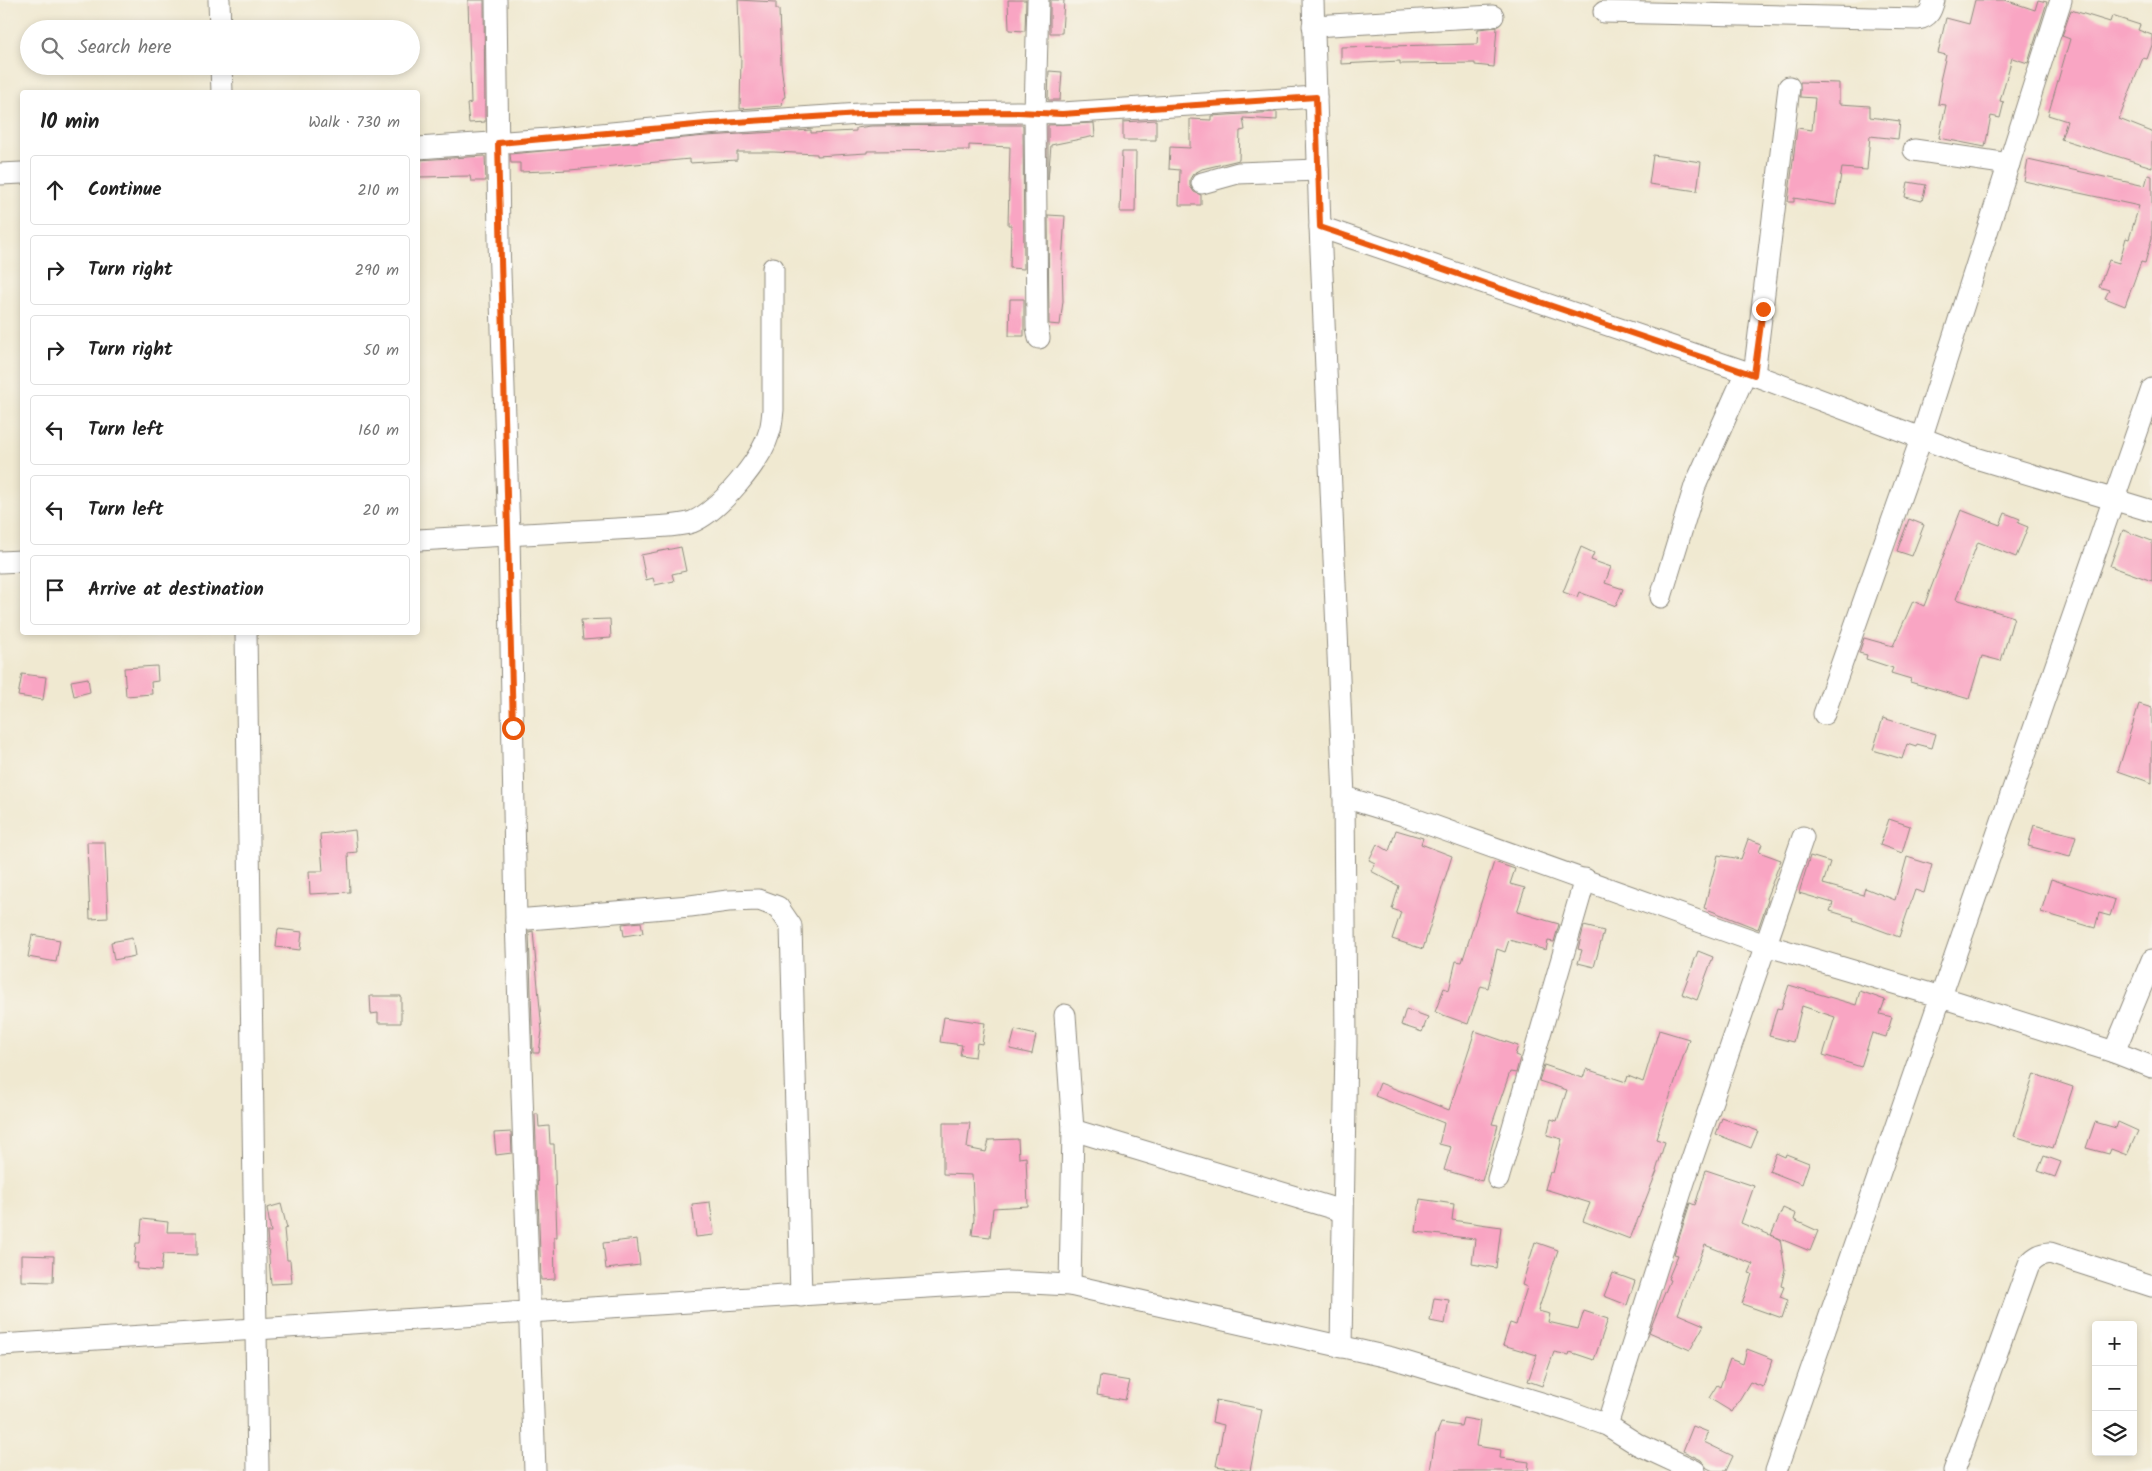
<!DOCTYPE html>
<meta charset="utf-8">
<style>
body{margin:0;font-family:Kalam,sans-serif;background:#f6f6f6;color:#222}
.controls{position:absolute;right:15px;bottom:15px;display:grid;overflow:hidden;border-radius:5px;box-shadow:0 2px 8px #0003}
.controls button{width:45px;height:45px;display:grid;place-items:center;padding:0;border:0;border-bottom:1px solid #e0e0e0;background:#fff;color:#222;font:25px sans-serif}
.stop{position:absolute;width:15px;height:15px;margin:-11px;border:4px solid #ea580c;border-radius:50%;background:#fff}
.stop.end{background:#ea580c;border-color:#fff;box-shadow:0 1px 5px #0008}
.list{margin:0;padding:0;list-style:none}
h2{display:flex;justify-content:space-between;align-items:center;height:65px;margin:0;padding:0 20px;font-size:21px}
h2 small{font-size:16px;font-weight:400;color:#767676}
.list li{display:grid;grid-template-columns:32px 1fr auto;gap:15px;align-items:center;box-sizing:border-box;height:70px;margin:0 10px 10px;padding:0 10px;border:1px solid #e0e0e0;border-radius:5px}
.list b{display:block;font-size:19px;white-space:nowrap}
.list em{font-size:16px;font-style:normal;color:#767676}
.icon{flex:none;width:28px;height:28px;fill:none;stroke:currentColor;stroke-width:2;stroke-linecap:round;stroke-linejoin:round}
.map{position:relative;flex:none;width:2152px;height:1471px;overflow:hidden}
.search{position:absolute;background:#fff;box-shadow:0 2px 8px #0003;left:20px;top:20px;width:400px;height:55px;display:flex;align-items:center;gap:12px;box-sizing:border-box;padding:0 18px;border-radius:28px;color:#767676;font-size:19px}
.panel{position:absolute;background:#fff;box-shadow:0 2px 8px #0003;left:20px;top:90px;width:400px;height:545px;border-radius:5px}
.map>svg:first-child{display:block}
.building{fill:#f9a5c3}
.lines{fill:none;stroke-linecap:round;stroke-linejoin:round}
.minor-casing{stroke:#8e8a7e;stroke-width:23}
.minor{stroke:#fff;stroke-width:21}
.route{stroke:#ea580c;stroke-width:6}
</style>
<div class="map">
<svg width="2152" height="1471" viewBox="0 0 2152 1471">
<rect width="100%" height="100%" fill="#f7f3e8"/>
<filter id="ink" filterUnits="userSpaceOnUse"><feTurbulence type="fractalNoise" baseFrequency=".02" numOctaves="2"/><feDisplacementMap in="SourceGraphic" scale="10" xChannelSelector="R" yChannelSelector="G"/><feConvolveMatrix kernelMatrix="1 2 1 2 8 2 1 2 1" color-interpolation-filters="sRGB"/></filter>
<filter id="wash" filterUnits="userSpaceOnUse"><feTurbulence type="fractalNoise" baseFrequency=".0096" numOctaves="4" result="noise"/><feDisplacementMap in="SourceGraphic" scale="20" xChannelSelector="R" yChannelSelector="G"/><feGaussianBlur stdDeviation="1.12" result="paint"/><feColorMatrix in="noise" values="0 0 0 0 0 0 0 0 0 0 0 0 0 0 0 0 0 1.4 0 .05"/><feComposite in="paint" operator="in"/></filter>
<g filter="url(#wash)">
<rect width="100%" height="100%" fill="#f0e9d1"/>
<g id="blocks">
<g class="building">
<polygon points="468,0 484,0 485,122 469,123 467,104 471,103"/>
<polygon points="738,0 776,2 776,9 779,9 781,64 785,97 783,98 782,106 740,109 741,56 740,56"/>
<polygon points="1008,0 1026,0 1025,31 1009,30"/>
<polygon points="1050,0 1064,0 1062,33 1050,33"/>
<polygon points="1975,0 2005,0 2035,10 2038,0 2047,2 2028,63 2012,58 2000,101 2004,102 2000,118 1991,116 1985,147 1939,138 1946,105 1938,104 1942,82 1940,81 1946,55 1938,53 1946,18 1969,24"/>
<polygon points="2071,10 2110,22 2112,16 2140,25 2138,30 2152,35 2152,45 2147,59 2143,58 2119,119 2152,132 2152,167 2061,139 2067,121 2048,115 2070,39 2062,36"/>
<polygon points="1497,27 1494,67 1475,65 1475,63 1400,64 1400,61 1341,64 1341,47 1477,44 1478,29"/>
<polygon points="1049,71 1062,72 1060,100 1048,100"/>
<polygon points="1800,82 1839,83 1839,104 1870,106 1870,117 1900,121 1898,139 1870,136 1867,170 1842,168 1836,205 1794,198 1794,202 1788,202 1797,128 1812,130 1815,98 1800,97"/>
<polygon points="1277,112 1277,120 1243,118 1245,130 1240,131 1239,160 1202,169 1193,174 1190,179 1190,186 1194,192 1201,195 1201,205 1179,205 1180,170 1169,169 1170,147 1190,148 1190,119 1211,120 1211,116"/>
<polygon points="1156,120 1156,140 1123,140 1123,122"/>
<polygon points="1094,123 1095,136 1051,145 1048,180 1048,125"/>
<polygon points="981,125 1023,125 1024,269 1010,268 1011,225 1008,225 1010,147 969,145 969,150 867,151 867,153 817,156 817,154 774,152 737,152 737,160 690,163 690,159 570,170 520,172 520,163 511,163 510,154 706,136 811,130 811,133 856,131 856,128 871,126"/>
<polygon points="1122,152 1136,152 1135,212 1120,212"/>
<polygon points="1653,155 1701,162 1697,191 1649,184"/>
<polygon points="485,156 486,181 471,181 470,176 418,177 418,160"/>
<polygon points="2028,160 2145,186 2148,175 2152,176 2152,238 2145,263 2141,262 2125,306 2105,298 2109,290 2099,287 2109,260 2119,263 2126,238 2129,239 2139,206 2024,181"/>
<polygon points="1908,182 1926,185 1922,201 1905,197"/>
<polygon points="1048,215 1065,216 1062,261 1063,301 1060,325 1049,324"/>
<polygon points="1010,299 1024,299 1024,336 1009,336"/>
<polygon points="1961,510 2000,525 2005,513 2020,519 2018,523 2028,527 2016,557 1978,542 1956,599 2014,617 2001,661 1982,656 1969,699 1910,682 1911,679 1891,673 1893,668 1866,659 1867,655 1859,653 1864,638 1893,646 1913,601 1924,606"/>
<polygon points="1909,519 1924,525 1912,556 1897,551"/>
<polygon points="2123,530 2152,541 2152,581 2110,566"/>
<polygon points="681,547 686,571 672,574 674,581 655,585 653,578 646,580 641,555"/>
<polygon points="1581,547 1594,553 1591,560 1611,567 1605,583 1623,589 1616,606 1579,592 1577,597 1563,592"/>
<polygon points="610,619 611,638 583,640 581,620"/>
<polygon points="157,666 158,681 151,682 152,694 126,696 124,668"/>
<polygon points="22,674 46,677 43,700 18,696"/>
<polygon points="88,678 90,692 74,696 71,681"/>
<polygon points="2139,704 2152,708 2152,783 2118,771"/>
<polygon points="1883,718 1936,734 1932,748 1917,744 1916,747 1907,744 1902,759 1873,750"/>
<polygon points="1889,819 1910,826 1902,853 1880,845"/>
<polygon points="2034,825 2076,836 2070,857 2028,846"/>
<polygon points="355,830 357,852 348,853 350,892 310,894 309,871 323,871 320,834"/>
<polygon points="1396,830 1423,838 1421,844 1452,856 1423,949 1392,939 1401,912 1392,909 1399,886 1371,871 1375,863 1369,860 1377,844 1389,851"/>
<polygon points="1748,839 1762,844 1759,852 1781,860 1766,899 1768,900 1758,929 1704,908 1718,855 1741,859"/>
<polygon points="87,842 105,842 108,918 90,919"/>
<polygon points="1810,856 1830,862 1823,884 1863,895 1865,888 1895,900 1907,857 1932,865 1924,893 1915,890 1899,937 1853,920 1854,918 1830,911 1833,903 1799,893"/>
<polygon points="1494,862 1515,869 1510,884 1525,888 1517,912 1559,924 1554,942 1548,941 1546,950 1509,940 1505,952 1497,949 1488,988 1481,986 1468,1024 1435,1012 1444,988 1449,990 1456,961 1462,962"/>
<polygon points="2051,879 2115,900 2110,916 2099,913 2095,928 2041,912"/>
<polygon points="641,922 643,933 624,936 622,924"/>
<polygon points="1584,926 1604,931 1594,967 1578,963 1582,950 1578,949"/>
<polygon points="278,929 302,932 300,950 276,947"/>
<polygon points="533,931 542,1031 539,1053 533,1053 529,932"/>
<polygon points="32,935 60,940 56,962 28,957"/>
<polygon points="132,938 135,956 114,960 111,942"/>
<polygon points="1698,951 1713,957 1697,1000 1682,994"/>
<polygon points="1789,985 1856,1005 1860,991 1885,1000 1880,1014 1892,1017 1886,1037 1872,1033 1861,1067 1823,1055 1835,1017 1802,1006 1793,1042 1769,1036 1777,1008 1781,1009"/>
<polygon points="370,996 401,996 401,1023 378,1023 378,1013 371,1014"/>
<polygon points="1406,1009 1428,1017 1422,1032 1401,1025"/>
<polygon points="944,1017 985,1023 982,1044 977,1043 975,1057 960,1055 962,1045 940,1042"/>
<polygon points="1015,1030 1036,1035 1032,1054 1010,1049"/>
<polygon points="1659,1030 1689,1039 1656,1139 1665,1142 1656,1171 1657,1171 1630,1239 1583,1221 1590,1203 1545,1189 1550,1172 1553,1173 1562,1139 1547,1135 1551,1119 1557,1121 1567,1090 1539,1081 1544,1065 1583,1078 1586,1069 1626,1082 1628,1076 1643,1082"/>
<polygon points="1475,1031 1518,1046 1515,1055 1520,1057 1516,1073 1510,1072 1492,1124 1498,1125 1482,1181 1444,1170 1451,1147 1439,1144 1444,1123 1375,1096 1380,1083 1449,1110"/>
<polygon points="2034,1074 2073,1087 2053,1148 2014,1136"/>
<polygon points="535,1114 538,1114 539,1127 549,1126 550,1144 554,1144 557,1237 554,1237 555,1279 541,1280"/>
<polygon points="1722,1118 1758,1131 1751,1148 1716,1134"/>
<polygon points="2095,1122 2116,1128 2118,1122 2138,1131 2127,1155 2111,1149 2109,1154 2086,1148"/>
<polygon points="943,1123 970,1123 967,1148 986,1152 989,1140 1018,1139 1019,1158 1026,1157 1028,1206 993,1208 990,1237 972,1235 974,1219 972,1175 943,1174"/>
<polygon points="511,1132 512,1153 496,1155 494,1133"/>
<polygon points="1776,1153 1785,1157 1786,1154 1809,1163 1802,1184 1769,1171"/>
<polygon points="2044,1156 2061,1162 2055,1177 2038,1171"/>
<polygon points="1706,1170 1754,1186 1741,1223 1780,1239 1785,1269 1781,1286 1784,1287 1780,1297 1788,1300 1782,1318 1742,1304 1752,1274 1749,1273 1753,1264 1705,1245 1678,1314 1704,1325 1690,1350 1649,1332 1670,1280 1668,1279 1678,1255 1674,1254 1690,1203 1695,1205"/>
<polygon points="1420,1199 1454,1204 1452,1220 1501,1227 1496,1268 1472,1264 1475,1239 1416,1232"/>
<polygon points="710,1202 714,1235 696,1237 692,1204"/>
<polygon points="281,1204 287,1228 284,1229 287,1260 290,1260 292,1283 271,1284 267,1232 271,1232 267,1208"/>
<polygon points="1783,1208 1796,1214 1794,1220 1818,1231 1810,1251 1771,1235"/>
<polygon points="142,1219 168,1222 167,1232 197,1232 197,1255 163,1254 161,1271 137,1269 138,1263 134,1263 136,1243 140,1243"/>
<polygon points="637,1239 640,1265 606,1269 603,1243"/>
<polygon points="1535,1242 1558,1250 1538,1311 1550,1314 1548,1322 1578,1329 1584,1311 1608,1319 1594,1360 1570,1352 1569,1355 1554,1352 1542,1386 1528,1381 1537,1355 1503,1345 1510,1323 1516,1325 1527,1287 1522,1285"/>
<polygon points="21,1255 54,1256 53,1282 21,1281"/>
<polygon points="1613,1273 1635,1281 1627,1305 1604,1296"/>
<polygon points="1434,1298 1449,1300 1445,1324 1430,1321"/>
<polygon points="1747,1349 1773,1359 1763,1387 1750,1382 1732,1412 1709,1398 1717,1385 1720,1387 1730,1359 1743,1364"/>
<polygon points="1100,1376 1130,1381 1125,1400 1097,1395"/>
<polygon points="1216,1400 1262,1409 1250,1471 1216,1466 1224,1425 1212,1422"/>
<polygon points="1463,1418 1480,1421 1476,1446 1501,1450 1500,1458 1529,1462 1528,1471 1430,1471 1436,1433 1437,1433 1441,1423 1461,1426"/>
<polygon points="1693,1426 1708,1432 1704,1442 1733,1456 1726,1471 1713,1471 1707,1468 1701,1460 1683,1451"/>
</g>
</g>
</g>
<g filter="url(#ink)">
<use href="#blocks" fill-opacity="0" stroke="#8e8a7e" stroke-width="1"/>
<g class="lines">
<g class="minor-casing">
<g id="minor">
<polyline points="219,0 220,29"/>
<polyline points="496,0 499,242 509,534 516,920 535,1471"/>
<polyline points="1038,0 1035,112 1037,327 1039,338"/>
<polyline points="1313,0 1320,227 1344,797 1346,1042 1341,1347"/>
<path d="M1604 12 1918 19C1929 17 1931 11 1934 0"/>
<polyline points="1313,26 1493,16"/>
<polyline points="221,66 222,92"/>
<polyline points="418,148 549,139 705,124 860,114 1018,112 1062,113 1316,97"/>
<polyline points="1914,150 2009,164"/>
<polyline points="0,174 22,173"/>
<polyline points="1202,183 1238,173 1318,170"/>
<polyline points="1320,227 1746,372 1969,456 2152,511"/>
<polyline points="1754,375 1789,87"/>
<path d="M418 540 653 527C666 526 680 526 692 522 719 511 761 461 769 433 772 426 772 418 773 410V268"/>
<polyline points="0,562 22,561"/>
<polyline points="1661,597 1695,486 1746,372"/>
<polyline points="246,632 258,1471"/>
<polyline points="1824,714 1921,439 2061,0"/>
<polyline points="1344,797 1403,815 1765,945 1941,997 2114,1052 2152,1067"/>
<polyline points="516,920 690,906 728,901 759,900 778,907 791,926 801,1296"/>
<polyline points="1065,1015 1073,1130 1070,1285"/>
<polyline points="2114,1052 2152,960"/>
<polyline points="1073,1130 1342,1211"/>
<polyline points="1498,1179 1585,879"/>
<polyline points="0,1345 1008,1282 1070,1285 1392,1358 1568,1411 1607,1425 1637,1444 1695,1471"/>
<polyline points="1607,1425 1684,1182 1803,837"/>
<polyline points="1776,1471 2152,389"/>
<path d="M1954 1471 2029 1264C2036 1256 2041 1254 2050 1253L2152 1286"/>
</g>
</g>
<use href="#minor" class="minor"/>
</g>
</g>
<g class="lines" filter="url(#ink)">
<polyline class="route" points="513,728 498,143 706,124 860,114 1018,112 1062,114 1316,97 1320,227 1754,375 1763,309"/>
</g>
</svg>
<div class="controls">
<button>+</button>
<button>−</button>
<button><svg class="icon" aria-label="layers" viewBox="0 0 24 24"><path d="M12 4l9 5-9 5-9-5zM3 14l9 5 9-5"/></svg></button>
</div>
<div class="stop" style="left:513px;top:728px"></div>
<div class="stop end" style="left:1763px;top:309px"></div>
<div class="search"><svg class="icon" aria-label="search" viewBox="0 0 24 24"><circle cx="10" cy="10" r="6"/><path d="M15 15l6 6"/></svg>Search here</div>
<section class="panel">
<h2>10 min<small>Walk · 730 m</small></h2>
<ul class="list">
<li><svg class="icon" aria-label="ahead" viewBox="0 0 24 24"><path d="M12 20V5M6 11l6-6 6 6"/></svg><div><b>Continue</b></div><em>210 m</em></li>
<li><svg class="icon" aria-label="right" viewBox="0 0 24 24"><path d="M7 20v-9h11M14 6l5 5-5 5"/></svg><div><b>Turn right</b></div><em>290 m</em></li>
<li><svg class="icon" aria-label="right" viewBox="0 0 24 24"><path d="M7 20v-9h11M14 6l5 5-5 5"/></svg><div><b>Turn right</b></div><em>50 m</em></li>
<li><svg class="icon" aria-label="left" viewBox="0 0 24 24"><path d="M17 20v-9H6M10 6l-5 5 5 5"/></svg><div><b>Turn left</b></div><em>160 m</em></li>
<li><svg class="icon" aria-label="left" viewBox="0 0 24 24"><path d="M17 20v-9H6M10 6l-5 5 5 5"/></svg><div><b>Turn left</b></div><em>20 m</em></li>
<li><svg class="icon" aria-label="arrive" viewBox="0 0 24 24"><path d="M6 21V4h12l-3 4 3 4H6"/></svg><div><b>Arrive at destination</b></div></li>
</ul>
</section>
</div>
